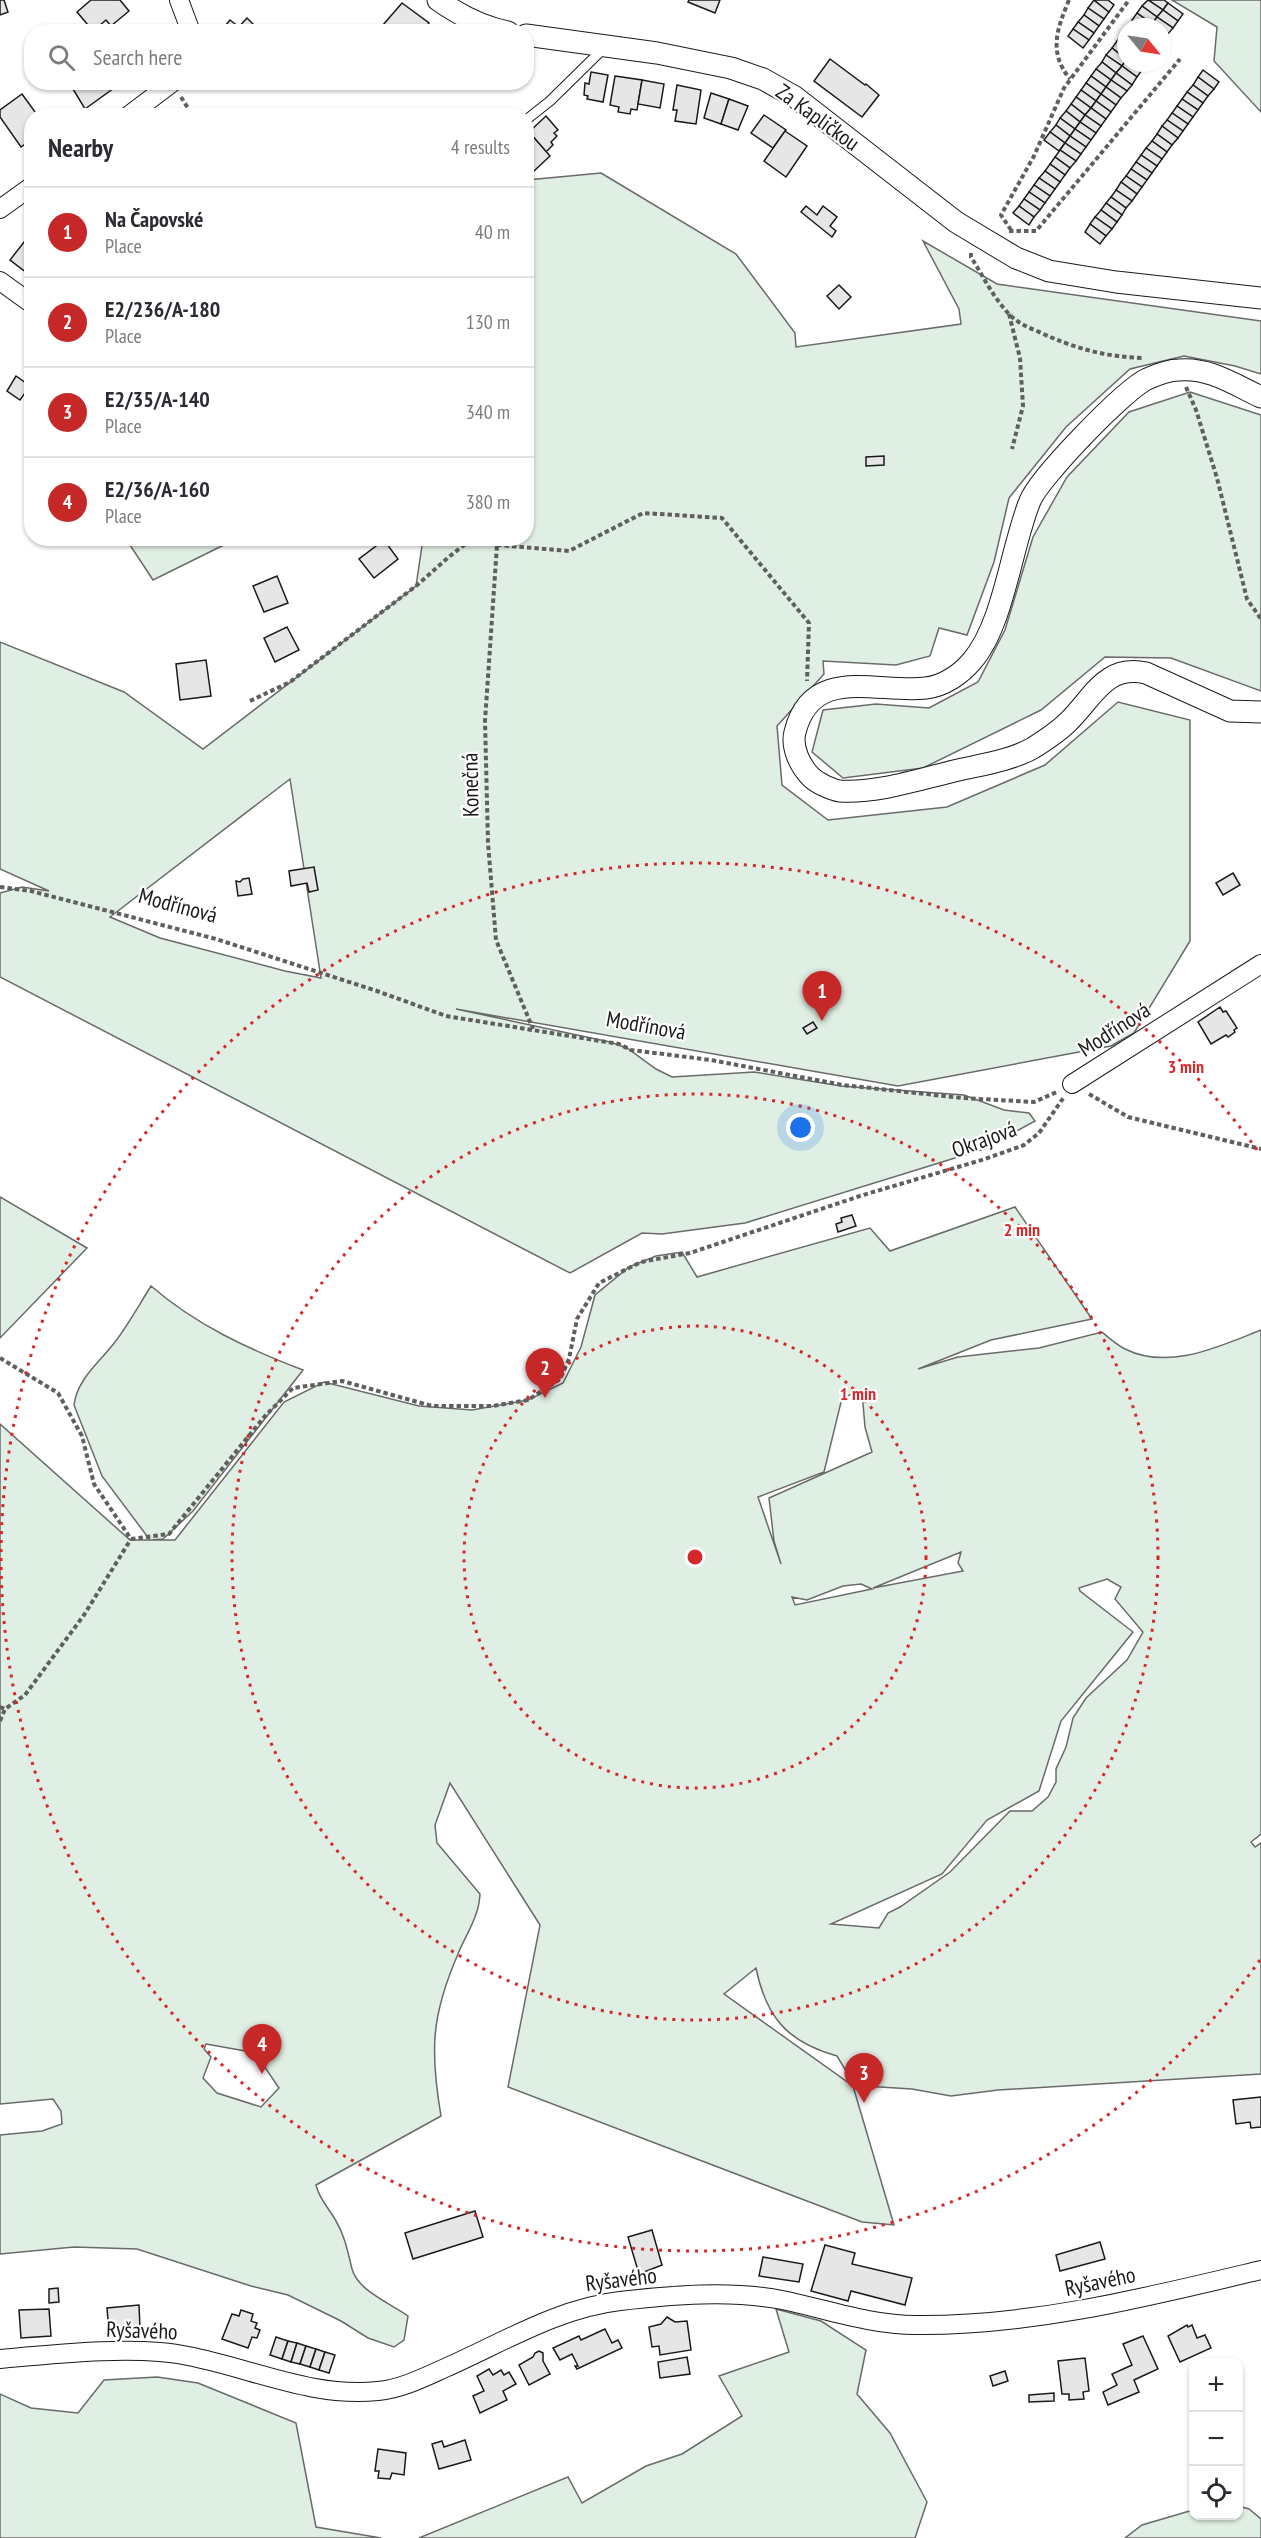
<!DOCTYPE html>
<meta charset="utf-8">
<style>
body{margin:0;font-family:"PT Sans Narrow",sans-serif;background:#f7f7f7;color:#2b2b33}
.controls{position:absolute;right:18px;bottom:18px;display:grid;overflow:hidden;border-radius:12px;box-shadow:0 2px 4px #0004}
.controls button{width:54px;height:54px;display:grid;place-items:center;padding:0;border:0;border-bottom:2px solid #e1e1e2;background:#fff;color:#2b2b33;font:30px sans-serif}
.compass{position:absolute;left:1117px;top:18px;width:54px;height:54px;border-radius:50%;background:#fff;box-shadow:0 2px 4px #0004;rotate:120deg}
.you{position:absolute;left:801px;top:1128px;width:21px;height:21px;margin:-15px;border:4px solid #fff;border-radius:50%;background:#1a73e8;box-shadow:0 0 0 9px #1a73e833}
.badge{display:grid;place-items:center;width:39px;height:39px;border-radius:50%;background:#c62828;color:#fff;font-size:20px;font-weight:700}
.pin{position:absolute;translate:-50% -50px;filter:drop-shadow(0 2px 3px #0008)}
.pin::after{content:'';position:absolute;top:32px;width:21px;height:18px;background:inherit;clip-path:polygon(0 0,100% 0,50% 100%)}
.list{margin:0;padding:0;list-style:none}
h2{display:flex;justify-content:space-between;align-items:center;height:78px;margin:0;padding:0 24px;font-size:26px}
h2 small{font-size:20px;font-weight:400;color:#7c7c81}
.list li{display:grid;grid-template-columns:39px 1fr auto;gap:18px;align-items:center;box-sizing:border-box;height:90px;padding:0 24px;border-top:2px solid #e1e1e2}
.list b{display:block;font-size:22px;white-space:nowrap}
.list p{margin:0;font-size:20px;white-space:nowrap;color:#7c7c81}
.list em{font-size:20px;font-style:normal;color:#7c7c81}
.icon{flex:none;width:33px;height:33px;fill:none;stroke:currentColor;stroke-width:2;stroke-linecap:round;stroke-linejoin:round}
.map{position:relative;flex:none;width:1261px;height:2538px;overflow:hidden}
.search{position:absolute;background:#fff;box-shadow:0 2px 4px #0004;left:24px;top:24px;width:510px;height:66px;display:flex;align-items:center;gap:15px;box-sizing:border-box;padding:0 21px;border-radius:24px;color:#7c7c81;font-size:22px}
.panel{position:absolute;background:#fff;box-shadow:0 2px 4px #0004;left:24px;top:108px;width:510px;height:438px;border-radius:24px}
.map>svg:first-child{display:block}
.green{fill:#e0efe3;stroke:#6a6a6a;stroke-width:1.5;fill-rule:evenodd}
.building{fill:#e6e6e6;stroke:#1a1a1a;stroke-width:1.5}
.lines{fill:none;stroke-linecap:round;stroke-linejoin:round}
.service-casing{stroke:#1a1a1a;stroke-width:11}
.minor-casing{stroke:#1a1a1a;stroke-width:20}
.tertiary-casing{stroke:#1a1a1a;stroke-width:23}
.path{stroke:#5f5f5f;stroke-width:4;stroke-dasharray:4.5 3;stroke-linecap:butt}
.service{stroke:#fff;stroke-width:9}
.minor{stroke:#fff;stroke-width:18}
.tertiary{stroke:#fff;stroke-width:21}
.ring{fill:none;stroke:#d62828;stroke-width:3;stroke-dasharray:3 6}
.labels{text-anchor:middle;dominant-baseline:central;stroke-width:4.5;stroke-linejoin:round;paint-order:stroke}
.street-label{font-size:22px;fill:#1a1a1a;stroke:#fff}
.centre{fill:#d62828;stroke:#fff;stroke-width:3}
.ring-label{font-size:18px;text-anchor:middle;font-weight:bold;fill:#d62828;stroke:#fff;stroke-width:4.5;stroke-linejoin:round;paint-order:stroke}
</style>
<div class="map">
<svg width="1261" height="2538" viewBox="0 0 1261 2538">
<rect width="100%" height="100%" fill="#fff"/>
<g class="green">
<polygon points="1172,0 1261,0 1261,112 1214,61 1217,27"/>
<path d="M601 173 736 254 795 333 796 347 961 324 959 309 923 241 997 284 1261 321V374L1235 366 1184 356 1130 369 1066 427 1009 498 994 562 967 635 939 628 930 656 896 665 823 661 824 674 777 726 782 785 828 820 947 807 1045 765 1118 702 1190 720V941L1134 1033 1111 1046 898 1086 456 1009 610 1042 627 1048 656 1069 672 1077 754 1072 841 1086 964 1095 1004 1110 1029 1113 1035 1121 984 1149 745 1223 662 1234 642 1233 570 1273 0 977V893L22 887 49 891 0 869V642L124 692 203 749 416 586 423 539 526 538 527 180ZM290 779 321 978 285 971 160 938 110 917Z"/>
<polygon points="1190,392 1261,415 1261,691 1171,658 1105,657 1041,710 923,768 843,778 812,752 823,710 876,704 929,708 978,682 1005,630 1033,537 1067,477 1129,412"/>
<polygon points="126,539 236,539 153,580"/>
<polygon points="0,1197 87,1248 0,1338"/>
<path d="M1015 1207 1092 1319 991 1340 918 1369 958 1357 1039 1348 1102 1332C1109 1338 1117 1345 1125 1349 1169 1371 1220 1346 1261 1330V1834L1251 1842 1255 1847 1261 1843V2074L998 2090 951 2096 912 2089 864 2086 846 2071 837 2056C787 2042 766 2017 756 1968L724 1994 853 2086 894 2225 862 2222 508 2087 540 1925 450 1783 435 1825 437 1843 480 1894C479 1917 466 1934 458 1954 431 2016 430 2051 441 2116L316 2185C319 2199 329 2208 336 2221 345 2236 348 2253 352 2269 358 2291 390 2303 408 2316L404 2340 394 2347 368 2338 341 2321 288 2295 251 2286 137 2249 74 2247 0 2254V2135L42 2131 62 2124 61 2111 53 2099 0 2104V1424L130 1540H150L102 1476 74 1405C77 1379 100 1362 115 1342 128 1325 139 1305 151 1286 196 1325 248 1349 303 1370L193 1511 163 1539 151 1540H175L284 1402 324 1382 419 1406 472 1410 528 1400 563 1383 581 1347 595 1295 629 1267 656 1256 682 1252 697 1277 870 1228 890 1251ZM865 1389 862 1392 865 1427 872 1452 769 1498 774 1541 781 1564 758 1497 824 1472 842 1398ZM961 1552 958 1563 963 1571 873 1588ZM1107 1579 1121 1587 1115 1599 1143 1632 1127 1660 1086 1698 1073 1718 1066 1747 1056 1769V1782L1048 1797 1032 1811H1010L950 1872 900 1907 888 1913 879 1928 831 1924 942 1874 987 1820 1039 1791 1061 1721 1133 1632 1080 1591 1079 1588ZM861 1584 872 1589 795 1605 792 1597 807 1600 843 1586ZM206 2044 251 2052 262 2058 266 2069 279 2088 261 2107 217 2093 203 2078 211 2057 204 2049Z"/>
<polygon points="776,2309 821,2321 866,2350 857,2394 890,2433 927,2502 915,2538 419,2538 568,2477 582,2503 646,2466 682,2454 742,2416 719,2376 789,2352"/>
<polygon points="157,2377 198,2383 296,2423 316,2527 381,2538 0,2538 0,2394 31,2408 78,2413 104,2380"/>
<polygon points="1239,2506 1249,2509 1261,2519 1261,2538 1125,2538 1142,2525 1193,2510 1194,2516 1238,2516"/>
</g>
<g class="building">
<polygon points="0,0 4,0 8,12 0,15"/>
<polygon points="91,0 120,0 129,11 111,26 106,20 93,31 77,12"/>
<polygon points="689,0 720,0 715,13 688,2"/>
<polygon points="1094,0 1109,12 1104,19 1088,8"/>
<polygon points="1094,0 1108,0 1114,5 1109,12"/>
<polygon points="1148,0 1164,0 1168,3 1163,10"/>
<polygon points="1148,0 1163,10 1157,17 1142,6"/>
<polygon points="402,3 429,23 422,32 391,32 383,25"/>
<polygon points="1168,3 1183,14 1178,21 1163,10"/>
<polygon points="1142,6 1157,17 1152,24 1137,13"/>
<polygon points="1088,8 1104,19 1099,26 1084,15"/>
<polygon points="1163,10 1178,21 1173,28 1157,17"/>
<polygon points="1137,13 1152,24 1150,27 1141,27 1132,20"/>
<polygon points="1084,15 1099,26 1094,33 1078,22"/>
<polygon points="1157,17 1173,28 1167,35 1162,31 1162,27 1152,24"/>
<polygon points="247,18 261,32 234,32"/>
<polygon points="230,20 239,27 234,32 220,32"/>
<polygon points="1078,22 1094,33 1089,40 1073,29"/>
<polygon points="1073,29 1089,40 1083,48 1068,36"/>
<polygon points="1122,34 1126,37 1126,48 1117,41"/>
<polygon points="1117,41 1126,48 1126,59 1112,48"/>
<polygon points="1112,48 1126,59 1122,66 1106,55"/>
<polygon points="1106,55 1122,66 1116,73 1102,62"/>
<polygon points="830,59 865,85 866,84 879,95 862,117 814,81"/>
<polygon points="1126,60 1126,63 1132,63 1142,70 1137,77 1122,66"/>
<polygon points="1102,62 1116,73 1111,80 1096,69"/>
<polygon points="1132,63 1147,63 1142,70"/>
<polygon points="1122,66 1137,77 1132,85 1116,73"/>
<polygon points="1096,69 1111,80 1106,87 1091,76"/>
<polygon points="1203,70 1219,82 1214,89 1198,77"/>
<polygon points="591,72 608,75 603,102 587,99 588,96 584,95 585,83 589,84"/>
<polygon points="1116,73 1132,85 1127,91 1111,80"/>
<polygon points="615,76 642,80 637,110 631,109 630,114 618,112 619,107 610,105"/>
<polygon points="1091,76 1106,87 1101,94 1086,83"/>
<polygon points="1198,77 1214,89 1208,96 1193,85"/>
<polygon points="642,80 664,84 660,108 638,104"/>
<polygon points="1111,80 1127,91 1121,98 1106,87"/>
<polygon points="72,82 111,82 114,88 85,109 70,84"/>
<polygon points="1086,83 1101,94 1096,101 1081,90"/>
<polygon points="677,85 701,90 696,124 675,121 677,110 673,110"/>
<polygon points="1193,85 1208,96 1203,103 1187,92"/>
<polygon points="1106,87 1121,98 1116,105 1101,94"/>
<polygon points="1081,90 1096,101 1091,108 1076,97"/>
<polygon points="1187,92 1203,103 1198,110 1182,99"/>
<polygon points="711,93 729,99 721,124 704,118"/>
<polygon points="22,94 38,116 32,116 32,139 21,147 0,117 0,110"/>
<polygon points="1101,94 1116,105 1111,112 1096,101"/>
<polygon points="1076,97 1091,108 1085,115 1071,104"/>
<polygon points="729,99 748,106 738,130 721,124"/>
<polygon points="1182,99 1198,110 1193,117 1177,106"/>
<polygon points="1096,101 1111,112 1106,119 1091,108"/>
<polygon points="1071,104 1085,115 1080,122 1066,111"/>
<polygon points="1177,106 1193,117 1188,124 1172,113"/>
<polygon points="1091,108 1106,119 1101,126 1085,115"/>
<polygon points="1066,111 1080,122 1075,129 1060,118"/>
<polygon points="1172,113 1188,124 1183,131 1167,120"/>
<polygon points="764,115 786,130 773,148 751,133"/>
<polygon points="1085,115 1101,126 1096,133 1080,122"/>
<polygon points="546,116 558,130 554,133 557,136 551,142 553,145 546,152 529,132"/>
<polygon points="1060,118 1075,129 1070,136 1056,125"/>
<polygon points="1167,120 1183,131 1178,138 1162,126"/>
<polygon points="1080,122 1096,133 1091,140 1075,129"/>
<polygon points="1056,125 1070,136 1065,143 1050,132"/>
<polygon points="1162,126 1178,138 1172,145 1157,134"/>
<polygon points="1075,129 1091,140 1086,147 1070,136"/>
<polygon points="785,131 807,146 786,177 764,161"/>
<polygon points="529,132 550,156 534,171 530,167 526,168 526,134"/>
<polygon points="1050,132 1065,143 1059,151 1044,140"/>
<polygon points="1157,134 1172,145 1167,152 1152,141"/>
<polygon points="1070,136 1086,147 1081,154 1065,143"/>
<polygon points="1152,141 1167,152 1162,159 1146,148"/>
<polygon points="1065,143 1081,154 1076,161 1060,150"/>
<polygon points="1146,148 1162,159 1157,166 1141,155"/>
<polygon points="1060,150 1076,161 1070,168 1055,157"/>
<polygon points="1141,155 1157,166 1152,173 1136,162"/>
<polygon points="1055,157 1070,168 1065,175 1050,164"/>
<polygon points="1136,162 1152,173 1147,180 1131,169"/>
<polygon points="1050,164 1065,175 1060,182 1045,171"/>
<polygon points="1131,169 1147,180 1142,187 1126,176"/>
<polygon points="1045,171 1060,182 1055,189 1039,178"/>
<polygon points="1126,176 1142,187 1137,194 1121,182"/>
<polygon points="1039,178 1055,189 1050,196 1034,185"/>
<polygon points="1121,182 1137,194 1132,201 1116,190"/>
<polygon points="1034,185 1050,196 1045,203 1029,192"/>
<polygon points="1116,190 1132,201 1126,208 1111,197"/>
<polygon points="1029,192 1045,203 1040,210 1024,199"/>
<polygon points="1111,197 1126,208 1122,215 1106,203"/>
<polygon points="1024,199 1040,210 1034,217 1019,206"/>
<polygon points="1106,203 1122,215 1117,222 1101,210"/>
<polygon points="806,206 817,215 823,206 837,217 830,226 836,231 832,237 801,212"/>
<polygon points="1019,206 1034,217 1029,225 1013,213"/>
<polygon points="1101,210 1117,222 1112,229 1095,217"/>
<polygon points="1095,217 1112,229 1106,236 1090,224"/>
<polygon points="1090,224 1106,236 1100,244 1085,232"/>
<polygon points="28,237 32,240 31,276 10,260"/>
<polygon points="839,285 851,297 839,309 827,296"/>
<polygon points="16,376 30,386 20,400 7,391"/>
<polygon points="884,456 884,465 866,466 866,457"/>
<polygon points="384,540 398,559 374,578 359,559"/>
<polygon points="277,576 288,603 264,612 253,586"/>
<polygon points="287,627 299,650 275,662 264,638"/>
<polygon points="206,660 211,696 180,700 176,664"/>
<polygon points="314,867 318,890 309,892 307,883 291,886 289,871"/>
<polygon points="1233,873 1240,885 1223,895 1216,883"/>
<polygon points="249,878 252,894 238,896 236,881 240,882 243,879"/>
<polygon points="1220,1007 1223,1012 1226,1011 1237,1028 1234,1030 1235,1032 1228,1037 1226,1035 1211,1044 1198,1022"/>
<polygon points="813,1022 817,1028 807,1034 803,1028"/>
<polygon points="852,1215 856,1226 838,1232 836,1224 842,1222 841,1218"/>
<polygon points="1261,2097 1261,2127 1251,2128 1250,2122 1236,2124 1233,2100"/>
<polygon points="475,2211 483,2237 413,2259 405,2233"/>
<polygon points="652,2230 662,2265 639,2274 628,2237"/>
<polygon points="1100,2242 1105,2259 1060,2271 1056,2255"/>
<polygon points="825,2245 855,2253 852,2264 912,2278 905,2305 851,2291 848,2301 811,2291"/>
<polygon points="763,2257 803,2264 799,2282 759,2276"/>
<polygon points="58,2288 59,2302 49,2303 49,2289"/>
<polygon points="139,2305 140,2328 135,2328 135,2332 109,2333 107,2308"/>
<polygon points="49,2309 51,2336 21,2338 19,2310"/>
<polygon points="241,2310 253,2314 251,2321 257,2323 255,2328 260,2330 257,2338 252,2337 248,2348 222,2339 232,2314 239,2316"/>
<polygon points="667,2317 675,2322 687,2321 691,2350 660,2355 659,2346 652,2347 649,2327 661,2324"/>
<polygon points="1187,2325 1188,2327 1192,2325 1197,2338 1205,2335 1211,2348 1180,2362 1168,2336"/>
<polygon points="605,2329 612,2343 618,2340 622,2348 577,2369 575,2366 578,2366 572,2354 560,2360 553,2348 579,2336 581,2340"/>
<polygon points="1143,2336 1158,2369 1134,2380 1139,2392 1108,2405 1103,2392 1117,2385 1112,2374 1132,2365 1123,2344"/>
<polygon points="276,2337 288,2341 282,2359 270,2355"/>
<polygon points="288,2341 297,2343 291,2362 282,2359"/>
<polygon points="297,2343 306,2346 300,2364 291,2362"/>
<polygon points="306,2346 316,2349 310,2367 300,2364"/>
<polygon points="316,2349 325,2352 319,2370 310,2367"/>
<polygon points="539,2351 543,2353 543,2361 550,2374 529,2385 519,2365 533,2357 535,2353"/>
<polygon points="325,2352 335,2355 329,2373 319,2370"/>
<polygon points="687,2357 690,2374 660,2378 658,2362"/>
<polygon points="1085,2358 1089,2391 1083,2392 1084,2399 1069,2400 1069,2394 1062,2394 1058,2361"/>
<polygon points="489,2369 493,2375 501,2370 504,2375 509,2372 516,2384 503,2391 507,2400 480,2413 473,2396 484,2391 477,2376"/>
<polygon points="1005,2371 1008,2381 993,2386 990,2376"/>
<polygon points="1054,2393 1054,2401 1029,2402 1029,2395"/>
<polygon points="465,2440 471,2460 439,2469 432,2444 442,2441 444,2447"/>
<polygon points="378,2449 406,2453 404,2475 392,2473 390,2479 378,2478 379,2471 375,2471"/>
</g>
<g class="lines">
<g class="service-casing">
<polyline id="service" points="526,120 550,101 604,48"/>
</g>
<g class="minor-casing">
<g id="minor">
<polyline points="179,0 191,32"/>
<polyline points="128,116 173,82"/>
<polyline points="0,209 32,186"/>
<polyline points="0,281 32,304"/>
<polyline points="1072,1084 1261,964"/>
<path d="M0 2359C54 2354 136 2345 188 2356 251 2368 312 2398 378 2391 401 2389 425 2377 445 2368 502 2343 558 2308 620 2301 672 2295 731 2290 782 2300 826 2309 870 2325 916 2325 1033 2326 1148 2297 1261 2270"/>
</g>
</g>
<g class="tertiary-casing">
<g id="tertiary">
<path d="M438 0C459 15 482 27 508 32"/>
<polyline points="526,35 657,53 731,68 763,79 795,97 956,222 1016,258 1049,271 1116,282 1261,298"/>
<path d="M1261 397C1235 385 1209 367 1179 370 1170 370 1156 375 1147 379 1124 390 1039 478 1030 501 1011 547 1004 624 972 661 961 674 944 686 926 688 878 694 812 664 795 732 791 747 800 766 811 777 817 783 832 790 840 791 878 793 917 780 954 771 979 765 1010 761 1033 748 1044 741 1059 731 1068 722 1093 698 1105 664 1146 673L1230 711 1261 712"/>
</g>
</g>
<g class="path">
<path d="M1069 0C1057 29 1048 52 1070 79"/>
<polyline points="181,97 193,116"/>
<polyline points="235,116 252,112 279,116"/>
<polyline points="1011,230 1001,215 1034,156 1064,88 1129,0"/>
<polyline points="1009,231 1036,231 1180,59"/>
<path d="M971 253V257C983 276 994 299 1010 315 1018 323 1027 327 1037 331 1073 348 1105 357 1144 358"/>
<polyline points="1009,314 1020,358 1023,406 1012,449"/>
<polyline points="1186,387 1196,410 1217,478 1247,599 1261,619"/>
<polyline points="485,538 497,545 485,721 488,843 496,940 533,1029"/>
<polyline points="497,545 569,551 643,513 722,518 809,623 807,681"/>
<polyline points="250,701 290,682 416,586 450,556 473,538"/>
<polyline points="0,887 31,891 216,939 377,991 446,1016 619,1044 631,1050 711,1060 843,1085 962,1098 1034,1102 1057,1092"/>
<polyline points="1089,1094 1128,1117 1261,1149"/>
<polyline points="0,1358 58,1393 82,1436 94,1484 131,1539"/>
<polyline points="131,1539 169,1534 265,1416 293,1388 342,1381 432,1406 493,1406 528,1400 560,1379 569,1359 577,1319 599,1283 641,1262 690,1253 863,1195 985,1159 1024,1145 1039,1133 1064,1097"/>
<polyline points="0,1707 5,1709 25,1695 84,1615 131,1539"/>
<polyline points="0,1721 5,1709"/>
</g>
<use href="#service" class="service"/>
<use href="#minor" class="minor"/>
<use href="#tertiary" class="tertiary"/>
</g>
<g class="ring">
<circle cx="695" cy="1557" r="231"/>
<circle cx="695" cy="1557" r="463"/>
<path d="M1260 1960A694 694 0 1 1 1260 1154"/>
</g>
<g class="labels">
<g class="street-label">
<text transform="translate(818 117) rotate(36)">Za Kapličkou</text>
<text transform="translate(470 785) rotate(-91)">Konečná</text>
<text transform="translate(178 905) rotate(15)">Modřínová</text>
<text transform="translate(646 1025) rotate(10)">Modřínová</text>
<text transform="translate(1114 1029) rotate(-33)">Modřínová</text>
<text transform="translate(984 1139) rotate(-20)">Okrajová</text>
<text transform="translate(621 2279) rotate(-7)">Ryšavého</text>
<text transform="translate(1100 2281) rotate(-12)">Ryšavého</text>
<text transform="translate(142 2330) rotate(2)">Ryšavého</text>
</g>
</g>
<circle cx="695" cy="1557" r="9" class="centre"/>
<g class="ring-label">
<text x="1186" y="1073">3 min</text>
<text x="1022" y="1236">2 min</text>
<text x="858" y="1400">1 min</text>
</g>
</svg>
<div class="controls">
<button>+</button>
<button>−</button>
<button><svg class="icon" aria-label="locate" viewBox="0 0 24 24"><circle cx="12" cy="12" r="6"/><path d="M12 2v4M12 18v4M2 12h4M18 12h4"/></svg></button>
</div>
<svg class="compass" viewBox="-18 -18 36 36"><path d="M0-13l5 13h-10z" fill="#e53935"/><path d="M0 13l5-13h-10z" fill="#7c7c81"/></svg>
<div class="you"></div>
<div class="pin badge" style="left:822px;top:1021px">1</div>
<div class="pin badge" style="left:545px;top:1398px">2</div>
<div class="pin badge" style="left:864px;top:2103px">3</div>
<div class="pin badge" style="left:262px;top:2074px">4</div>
<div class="search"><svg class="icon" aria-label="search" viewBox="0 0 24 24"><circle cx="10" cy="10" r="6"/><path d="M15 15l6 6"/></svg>Search here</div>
<section class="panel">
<h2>Nearby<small>4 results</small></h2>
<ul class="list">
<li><span class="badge">1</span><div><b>Na Čapovské</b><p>Place</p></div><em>40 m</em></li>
<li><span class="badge">2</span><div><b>E2/236/A-180</b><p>Place</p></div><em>130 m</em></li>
<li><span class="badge">3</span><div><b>E2/35/A-140</b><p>Place</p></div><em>340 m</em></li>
<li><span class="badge">4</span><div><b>E2/36/A-160</b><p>Place</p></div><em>380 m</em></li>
</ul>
</section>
</div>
